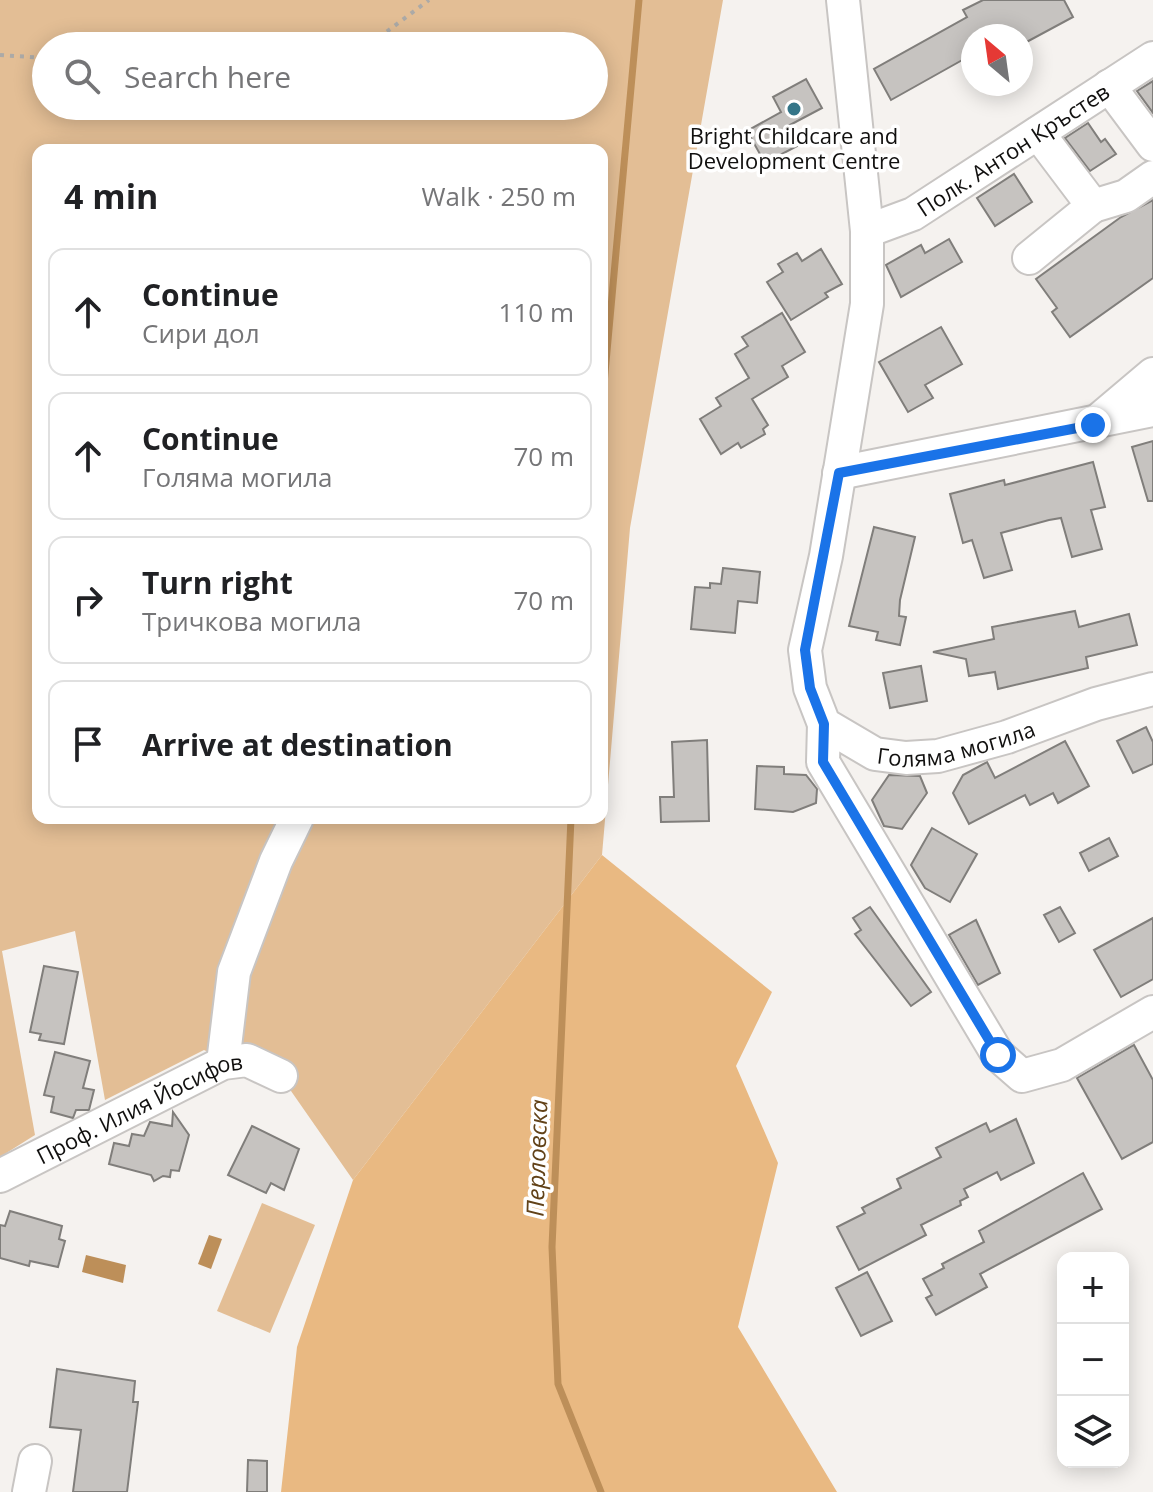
<!DOCTYPE html>
<meta charset="utf-8">
<style>
body{margin:0;font-family:"Open Sans",sans-serif;background:#f2f2f2;color:#202124}
.controls{position:absolute;right:24px;bottom:24px;display:grid;overflow:hidden;border-radius:16px;box-shadow:0 4px 20px #0003}
.controls button{width:72px;height:72px;display:grid;place-items:center;padding:0;border:0;border-bottom:2px solid #e0e0e0;background:#fff;color:#202124;font:40px sans-serif}
.compass{position:absolute;left:961px;top:24px;width:72px;height:72px;border-radius:50%;background:#fff;box-shadow:0 4px 20px #0003;rotate:331deg}
.stop{position:absolute;width:24px;height:24px;margin:-18px;border:6px solid #1a73e8;border-radius:50%;background:#fff}
.stop.end{background:#1a73e8;border-color:#fff;box-shadow:0 2px 8px #0008}
.list{margin:0;padding:0;list-style:none}
h2{display:flex;justify-content:space-between;align-items:center;height:104px;margin:0;padding:0 32px;font-size:34px}
h2 small{font-size:26px;font-weight:400;color:#757577}
.list li{display:grid;grid-template-columns:52px 1fr auto;gap:24px;align-items:center;box-sizing:border-box;height:128px;margin:0 16px 16px;padding:0 16px;border:2px solid #e0e0e0;border-radius:16px}
.list b{display:block;font-size:30px;white-space:nowrap}
.list p{margin:0;font-size:26px;white-space:nowrap;color:#757577}
.list em{font-size:26px;font-style:normal;color:#757577}
.icon{flex:none;width:44px;height:44px;fill:none;stroke:currentColor;stroke-width:2;stroke-linecap:round;stroke-linejoin:round}
.map{position:relative;flex:none;width:1153px;height:1492px;overflow:hidden}
.search{position:absolute;background:#fff;box-shadow:0 4px 20px #0003;left:32px;top:32px;width:576px;height:88px;display:flex;align-items:center;gap:20px;box-sizing:border-box;padding:0 28px;border-radius:44px;color:#757577;font-size:30px}
.panel{position:absolute;background:#fff;box-shadow:0 4px 20px #0003;left:32px;top:144px;width:576px;height:680px;border-radius:16px}
.map>svg:first-child{display:block}
.green{fill:#e3be95;fill-rule:evenodd}
.forest{fill:#e9b982}
.water{fill:#bd8f59}
.lines{fill:none;stroke-linecap:round;stroke-linejoin:round}
.stream{stroke:#bd8f59;stroke-width:7}
.building{fill:#c6c3c0;stroke:#807e7b;stroke-width:2}
.minor-casing{stroke:#c8c5c3;stroke-width:36}
.path{stroke:#acaaa7;stroke-width:4;stroke-dasharray:4 6;stroke-linecap:butt}
.minor{stroke:#fff;stroke-width:32}
.route{stroke:#1a73e8;stroke-width:10}
.poi-dot{fill:#347588;stroke:#fff;stroke-width:3}
.labels{text-anchor:middle;dominant-baseline:central;stroke-width:7;stroke-linejoin:round;paint-order:stroke}
.poi-label{font-size:22px;fill:#11100f;stroke:#fff}
.street-label{font-size:22px;fill:#11100f;stroke:#fff}
.water-label{font-size:24px;font-style:italic;fill:#624218;stroke:#fff}
</style>
<div class="map">
<svg width="1153" height="1492" viewBox="0 0 1153 1492">
<rect width="100%" height="100%" fill="#f5f2ef"/>
<g class="green">
<path d="M0 0H723L630 528 602 855 353 1180 291 1091 204 1050 105 1100 75 931 2 951 35 1135 0 1157ZM46 46H594V106H46ZM38 150H602V818H38Z"/>
<polygon points="262,1203 315,1225 270,1333 217,1311"/>
</g>
<polygon class="forest" points="602,855 772,992 736,1066 778,1163 738,1327 837,1492 281,1492 297,1347 353,1180"/>
<g class="water">
<polygon points="209,1235 222,1239 211,1269 198,1264"/>
<polygon points="86,1255 126,1265 123,1283 82,1272"/>
</g>
<g class="lines">
<g class="stream">
<polyline points="602,406 639,0"/>
<polyline points="571,818 552,1247 558,1384 601,1492"/>
</g>
</g>
<g class="building">
<polygon points="983,0 1064,0 1073,17 1021,45 1021,36 973,36 973,54 891,100 874,69 967,17 963,10"/>
<polygon points="806,79 822,108 788,126 799,145 765,163 747,131 781,112 773,97"/>
<polygon points="1153,81 1153,113 1137,91"/>
<polygon points="1088,123 1101,142 1105,139 1116,154 1090,171 1065,138"/>
<polygon points="1014,174 1032,202 995,226 977,198"/>
<polygon points="1153,200 1153,278 1070,337 1052,312 1057,308 1036,279 1121,217"/>
<polygon points="949,239 962,262 901,297 886,265 921,245 925,253"/>
<polygon points="821,249 842,284 825,293 828,297 791,320 767,282 783,272 778,264 797,253 802,261"/>
<polygon points="782,313 805,352 782,366 788,377 752,399 768,425 763,429 765,434 741,448 738,443 721,454 700,419 721,406 716,398 749,378 735,354 748,346 742,337"/>
<polygon points="941,327 962,364 925,385 933,398 908,412 879,362"/>
<polygon points="1153,441 1153,501 1148,501 1132,447"/>
<polygon points="1093,462 1105,507 1091,510 1102,549 1072,557 1061,518 1049,520 1001,533 1012,570 984,578 972,540 963,543 950,494 1004,480 1005,485"/>
<polygon points="874,527 915,537 900,600 899,616 906,617 900,645 876,640 878,632 849,626"/>
<polygon points="723,568 760,572 757,603 738,601 735,633 691,629 695,587 710,588 710,583 721,584"/>
<polygon points="1075,611 1079,627 1129,614 1137,645 1086,657 1088,668 998,689 995,672 969,676 966,659 933,652 994,639 992,627"/>
<polygon points="921,666 927,701 890,708 883,673"/>
<polygon points="1146,727 1153,742 1153,764 1133,773 1117,741"/>
<polygon points="707,740 709,821 661,822 660,797 674,797 672,742"/>
<polygon points="1065,741 1089,786 1058,803 1053,793 1030,805 1025,795 969,824 953,793 963,775 987,762 995,778"/>
<polygon points="757,766 784,767 784,774 806,775 817,789 816,803 793,812 755,809"/>
<polygon points="889,775 920,776 927,793 902,829 884,826 872,800"/>
<polygon points="932,828 977,854 950,902 925,888 911,865"/>
<polygon points="1109,838 1118,856 1089,871 1080,853"/>
<polygon points="870,907 931,992 911,1006 855,934 861,930 853,918"/>
<polygon points="1060,907 1075,933 1059,942 1044,915"/>
<polygon points="1153,918 1153,979 1121,997 1094,950"/>
<polygon points="976,920 1000,973 978,985 949,935"/>
<polygon points="44,966 78,972 64,1044 39,1040 41,1034 30,1032"/>
<polygon points="1134,1045 1153,1080 1153,1142 1122,1159 1077,1078"/>
<polygon points="55,1052 90,1061 83,1088 94,1090 89,1110 76,1110 73,1118 51,1112 54,1097 44,1095"/>
<polygon points="173,1112 189,1135 179,1171 171,1170 170,1177 163,1176 154,1181 151,1175 109,1164 114,1143 129,1146 132,1134 144,1136 150,1122 172,1126"/>
<polygon points="1016,1119 1034,1163 1001,1180 997,1172 964,1189 968,1197 960,1201 961,1205 921,1225 926,1235 859,1270 837,1227 865,1213 862,1208 901,1188 897,1179 941,1157 936,1148 986,1123 990,1132"/>
<polygon points="252,1126 299,1149 284,1190 271,1183 266,1193 228,1175"/>
<polygon points="1083,1173 1102,1209 980,1274 987,1287 936,1315 926,1298 932,1295 923,1279 944,1268 942,1264 984,1242 979,1231"/>
<polygon points="10,1211 62,1226 59,1239 65,1241 58,1267 30,1261 29,1266 0,1258 0,1225 5,1226"/>
<polygon points="867,1272 892,1321 861,1336 836,1288"/>
<polygon points="57,1369 135,1381 133,1402 138,1402 127,1492 73,1492 81,1430 50,1427"/>
<polygon points="248,1460 267,1461 267,1492 247,1492"/>
</g>
<g class="lines">
<g class="minor-casing">
<g id="minor">
<path id="s1" d="M843 0 867 231V304L826 556 805 650 810 688 824 724 875 754 906 758 938 756 1007 737 1096 704 1153 689"/>
<polyline points="1109,86 1153,145"/>
<polyline points="1093,206 1126,196 1153,177"/>
<path id="s2" d="M867 231 913 214 1153 58"/>
<polyline points="1029,258 1093,206 1038,133"/>
<polyline points="1095,423 1153,374"/>
<polyline points="839,473 1153,410"/>
<polyline points="824,724 823,762 998,1055 1022,1076 1062,1065 1153,1012"/>
<polyline points="223,1063 234,972 276,861 297,818"/>
<path id="s3" d="M0 1176 223 1063 247 1060 281 1076"/>
<polyline points="29,1492 35,1461"/>
</g>
</g>
<g class="path">
<polyline points="361,46 373,42 429,0"/>
<polyline points="0,55 46,58"/>
</g>
<use href="#minor" class="minor"/>
</g>
<g class="lines">
<polyline class="route" points="998,1055 823,762 824,724 810,688 805,650 839,473 1093,425"/>
</g>
<circle class="poi-dot" cx="794" cy="109" r="8"/>
<g class="labels">
<g class="poi-label">
<text x="794" y="135">Bright Childcare and<tspan x="794" dy="25">Development Centre</tspan></text>
</g>
<g class="street-label">
<text stroke="none"><textPath href="#s2" startOffset="168">Полк. Антон Кръстев</textPath></text>
<text stroke="none"><textPath href="#s1" startOffset="876">Голяма могила</textPath></text>
<text stroke="none"><textPath href="#s3" startOffset="156">Проф. Илия Йосифов</textPath></text>
</g>
<g class="water-label">
<text transform="translate(536 1158) rotate(-88)">Перловска</text>
</g>
</g>
</svg>
<div class="controls">
<button>+</button>
<button>−</button>
<button><svg class="icon" aria-label="layers" viewBox="0 0 24 24"><path d="M12 4l9 5-9 5-9-5zM3 14l9 5 9-5"/></svg></button>
</div>
<svg class="compass" viewBox="-18 -18 36 36"><path d="M0-13l5 13h-10z" fill="#e53935"/><path d="M0 13l5-13h-10z" fill="#757577"/></svg>
<div class="stop" style="left:998px;top:1055px"></div>
<div class="stop end" style="left:1093px;top:425px"></div>
<div class="search"><svg class="icon" aria-label="search" viewBox="0 0 24 24"><circle cx="10" cy="10" r="6"/><path d="M15 15l6 6"/></svg>Search here</div>
<section class="panel">
<h2>4 min<small>Walk · 250 m</small></h2>
<ul class="list">
<li><svg class="icon" aria-label="ahead" viewBox="0 0 24 24"><path d="M12 20V5M6 11l6-6 6 6"/></svg><div><b>Continue</b><p>Сири дол</p></div><em>110 m</em></li>
<li><svg class="icon" aria-label="ahead" viewBox="0 0 24 24"><path d="M12 20V5M6 11l6-6 6 6"/></svg><div><b>Continue</b><p>Голяма могила</p></div><em>70 m</em></li>
<li><svg class="icon" aria-label="right" viewBox="0 0 24 24"><path d="M7 20v-9h11M14 6l5 5-5 5"/></svg><div><b>Turn right</b><p>Тричкова могила</p></div><em>70 m</em></li>
<li><svg class="icon" aria-label="arrive" viewBox="0 0 24 24"><path d="M6 21V4h12l-3 4 3 4H6"/></svg><div><b>Arrive at destination</b></div></li>
</ul>
</section>
</div>
